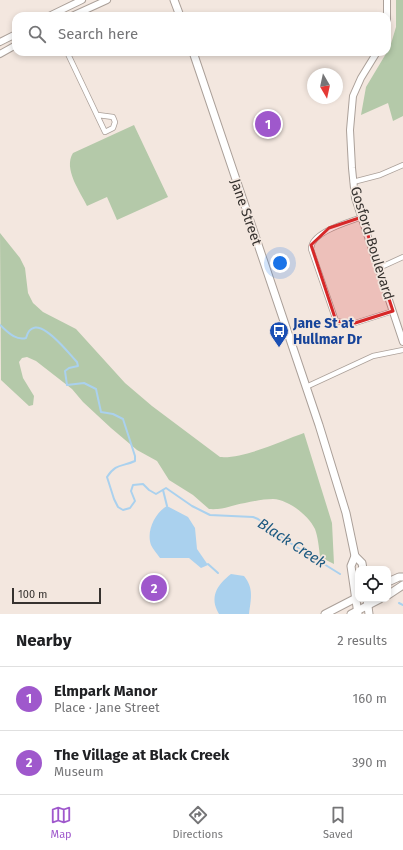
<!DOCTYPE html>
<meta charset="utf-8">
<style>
body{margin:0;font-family:"Fira Sans",sans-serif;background:#f2f2f2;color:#202124}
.controls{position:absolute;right:12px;bottom:12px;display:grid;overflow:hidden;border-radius:8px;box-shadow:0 2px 6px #0003}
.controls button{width:36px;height:36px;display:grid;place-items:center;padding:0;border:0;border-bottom:1px solid #e0e0e0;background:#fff;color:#202124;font:20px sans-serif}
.compass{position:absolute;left:307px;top:68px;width:36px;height:36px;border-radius:50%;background:#fff;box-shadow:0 2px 6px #0003;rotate:171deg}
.scale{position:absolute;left:12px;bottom:10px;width:89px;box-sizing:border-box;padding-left:4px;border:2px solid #36322f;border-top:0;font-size:11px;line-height:14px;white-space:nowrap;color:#36322f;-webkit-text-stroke:3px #f3e7df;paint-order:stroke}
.you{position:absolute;left:280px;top:263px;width:14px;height:14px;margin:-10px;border:3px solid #fff;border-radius:50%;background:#1a73e8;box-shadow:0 0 0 6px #1a73e833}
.badge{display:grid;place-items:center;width:26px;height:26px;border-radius:50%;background:#9f58cc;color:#fff;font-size:13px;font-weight:700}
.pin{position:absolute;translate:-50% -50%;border:2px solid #fff;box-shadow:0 1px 4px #0006}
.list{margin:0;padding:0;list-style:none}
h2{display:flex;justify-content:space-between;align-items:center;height:52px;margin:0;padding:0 16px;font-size:17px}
h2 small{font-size:13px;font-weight:400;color:#757577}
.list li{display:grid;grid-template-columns:26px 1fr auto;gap:12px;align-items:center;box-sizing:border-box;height:64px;padding:0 16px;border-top:1px solid #e0e0e0}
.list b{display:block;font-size:15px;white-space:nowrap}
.list p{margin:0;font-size:13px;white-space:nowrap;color:#757577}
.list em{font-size:13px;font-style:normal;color:#757577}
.icon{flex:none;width:22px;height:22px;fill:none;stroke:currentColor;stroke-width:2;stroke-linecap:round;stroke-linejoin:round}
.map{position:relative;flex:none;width:403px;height:614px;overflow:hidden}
.search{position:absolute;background:#fff;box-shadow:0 2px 6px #0003;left:12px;right:12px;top:12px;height:44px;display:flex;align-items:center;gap:10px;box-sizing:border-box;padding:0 14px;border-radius:12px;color:#757577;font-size:15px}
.sheet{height:180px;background:#fff}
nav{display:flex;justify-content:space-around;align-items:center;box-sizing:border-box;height:56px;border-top:1px solid #e0e0e0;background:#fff;font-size:11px;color:#757577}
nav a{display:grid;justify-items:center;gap:2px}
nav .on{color:#9f58cc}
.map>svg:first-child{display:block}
.green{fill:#b4c9a9}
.water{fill:#aad1ee}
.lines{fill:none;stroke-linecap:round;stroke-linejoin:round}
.stream{stroke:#aad1ee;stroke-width:2}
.minor-casing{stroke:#aba099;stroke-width:6}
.tertiary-casing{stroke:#aba099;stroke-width:8}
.secondary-casing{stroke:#aba099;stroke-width:9}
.minor{stroke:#fff;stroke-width:4.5}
.tertiary{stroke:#fff;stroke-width:6}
.secondary{stroke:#fff;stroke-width:7}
.marked{fill:#d62828;fill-opacity:0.2;stroke:#d62828;stroke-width:3;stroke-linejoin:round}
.labels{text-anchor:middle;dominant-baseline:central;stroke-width:3.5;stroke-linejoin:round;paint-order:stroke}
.street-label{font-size:14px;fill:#36322f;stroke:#f3e7df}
.transit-label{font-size:14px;font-weight:bold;fill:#164399;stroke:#f3e7df;text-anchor:start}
.water-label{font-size:15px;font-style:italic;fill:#1c5980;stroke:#f3e7df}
</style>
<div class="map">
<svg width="403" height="614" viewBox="0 0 403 614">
<rect width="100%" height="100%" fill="#f3e7df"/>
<g class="green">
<polygon points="396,0 403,0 403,116 393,121 388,103 361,115 366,87 390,47 396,27"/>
<path d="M134 125 168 197 117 220 107 197 87 206C80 191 63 169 73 153Z"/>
<path d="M0 233 20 258 25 268 28 293 33 303 43 312 76 329 125 383 152 406 220 457C244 459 281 441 304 433L332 523 334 564 320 557C319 548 318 537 315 529 308 515 289 500 273 499 265 499 254 501 245 503 231 505 225 510 209 509L193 495 169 480 157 461 137 450 111 428 83 402 72 389 36 361 27 357 22 358 19 362 23 378 34 396 33 405 29 406 1 380Z"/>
</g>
<g class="water">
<path d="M167 506 188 517 195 528 197 549 208 565 201 568 189 558H160C157 554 153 549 151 545 146 531 155 513 167 506Z"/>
<path d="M231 574 244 576C254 588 251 599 249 614H219C209 597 217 585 231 574Z"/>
</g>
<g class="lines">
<g class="stream">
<path d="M0 325C7 331 15 341 26 338 34 307 69 354 77 362L78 366 69 368 65 371 67 385 84 383 96 389 101 412 113 414 123 419 135 456V461C122 467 116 463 107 477L114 499 118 507 123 510 130 508 135 501 131 491 133 485 143 484 149 490 156 494 166 488 192 506 210 515 253 517 258 519 287 541 340 574"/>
<polyline points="163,490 167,506"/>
<polyline points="208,564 218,573"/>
<polyline points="399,603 403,605"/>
</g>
<g class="minor-casing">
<g id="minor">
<polyline points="67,52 105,132 113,128 115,122 113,117 98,115"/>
<polyline points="353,182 380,175 403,165"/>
<path d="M362 217C349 222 311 232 311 249L336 321 352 324 393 311"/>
<polyline points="379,268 403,257"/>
<polyline points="306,387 373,356 403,350"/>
</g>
</g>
<g class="tertiary-casing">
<g id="tertiary">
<polyline points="387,0 387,21"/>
<polyline points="49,16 82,0"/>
<polyline points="72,16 107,0"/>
<polyline points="0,42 16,34"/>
<polyline points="377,52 361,78 353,96 350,130 352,168 355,198 403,342"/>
<polyline points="0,54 16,45"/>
</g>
</g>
<g class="secondary-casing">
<g id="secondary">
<polyline points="174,0 180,16"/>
<polyline points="193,52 319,425 346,513 355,556 362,563 363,569"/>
<polyline points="355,556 351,566 358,614"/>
<polyline points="388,582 399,577 403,577"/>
<polyline points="388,595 403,585"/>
<polyline points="367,599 369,614"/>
<polyline points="325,614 358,597"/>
<polyline points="351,614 380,599"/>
</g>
</g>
<use href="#minor" class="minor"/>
<use href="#tertiary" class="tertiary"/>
<use href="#secondary" class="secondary"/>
</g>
<path class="marked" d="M362 217 393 311 352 324 336 321 311 245 329 228Z"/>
<defs>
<g id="bus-pin" transform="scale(1)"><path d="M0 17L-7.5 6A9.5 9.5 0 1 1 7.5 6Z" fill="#1a4fb4" stroke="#f3e7df"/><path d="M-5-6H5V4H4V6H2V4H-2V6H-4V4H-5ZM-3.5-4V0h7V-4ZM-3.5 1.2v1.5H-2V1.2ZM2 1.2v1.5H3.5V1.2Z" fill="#fff"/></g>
</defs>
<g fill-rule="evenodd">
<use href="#bus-pin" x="279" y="331"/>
</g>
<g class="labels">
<g class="street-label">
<text transform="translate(246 212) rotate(71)">Jane Street</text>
<text transform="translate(372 243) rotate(73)">Gosford Boulevard</text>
</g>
<g class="transit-label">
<text x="293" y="323">Jane St at<tspan x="293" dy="16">Hullmar Dr</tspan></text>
</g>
<g class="water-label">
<text transform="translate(292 543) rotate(33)">Black Creek</text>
</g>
</g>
</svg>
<div class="controls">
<button><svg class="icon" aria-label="locate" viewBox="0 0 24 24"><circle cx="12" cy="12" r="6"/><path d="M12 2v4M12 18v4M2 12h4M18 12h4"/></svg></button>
</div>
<svg class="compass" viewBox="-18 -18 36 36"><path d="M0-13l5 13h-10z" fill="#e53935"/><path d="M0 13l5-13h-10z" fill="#757577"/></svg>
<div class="scale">100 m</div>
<div class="you"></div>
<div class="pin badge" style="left:268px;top:124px">1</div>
<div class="pin badge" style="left:154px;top:588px">2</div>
<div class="search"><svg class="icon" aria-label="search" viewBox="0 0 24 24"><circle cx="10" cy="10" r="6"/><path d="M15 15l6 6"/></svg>Search here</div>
</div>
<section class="sheet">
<h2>Nearby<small>2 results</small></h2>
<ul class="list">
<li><span class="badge">1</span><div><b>Elmpark Manor</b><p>Place · Jane Street</p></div><em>160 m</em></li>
<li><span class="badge">2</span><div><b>The Village at Black Creek</b><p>Museum</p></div><em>390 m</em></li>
</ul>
</section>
<nav>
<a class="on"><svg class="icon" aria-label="map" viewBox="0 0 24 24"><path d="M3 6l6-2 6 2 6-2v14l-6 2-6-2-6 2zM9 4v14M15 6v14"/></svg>Map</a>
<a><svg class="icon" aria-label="directions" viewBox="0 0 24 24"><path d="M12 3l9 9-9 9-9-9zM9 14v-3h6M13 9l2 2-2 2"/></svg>Directions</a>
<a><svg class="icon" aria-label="saved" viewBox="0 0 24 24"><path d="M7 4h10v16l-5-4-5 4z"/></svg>Saved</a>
</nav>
